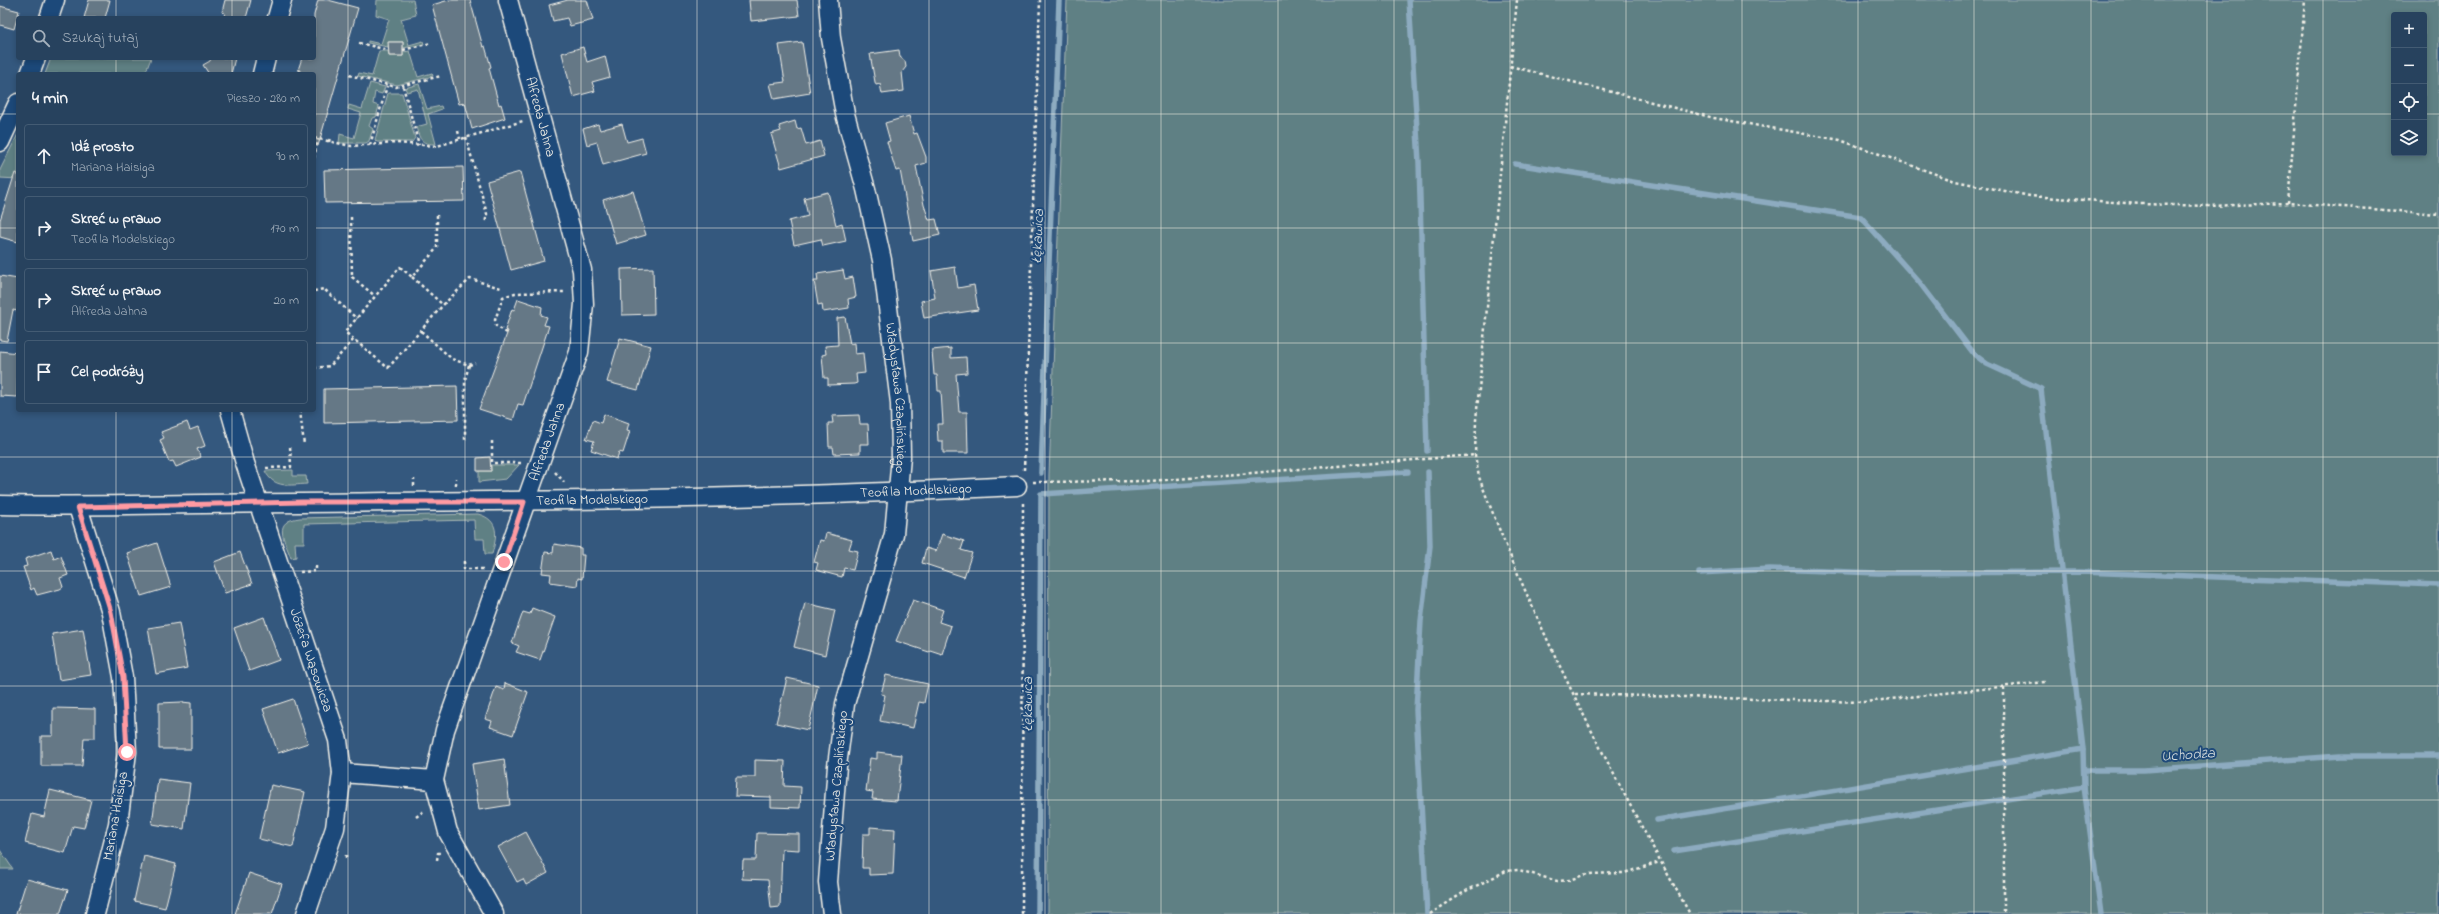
<!DOCTYPE html>
<html lang="pl">
<meta charset="utf-8">
<style>
body{margin:0;font-family:"Indie Flower",sans-serif;background:#334d67;color:#f1f3f6}
.controls{position:absolute;right:12px;top:12px;display:grid;overflow:hidden;border-radius:4px;box-shadow:0 2px 6px #0003}
.controls button{width:36px;height:36px;display:grid;place-items:center;padding:0;border:0;border-bottom:1px solid #435b73;background:#27425e;color:#f1f3f6;font:20px sans-serif}
.stop{position:absolute;width:12px;height:12px;margin:-9px;border:3px solid #ff9aa2;border-radius:50%;background:#fff}
.stop.end{background:#ff9aa2;border-color:#fff;box-shadow:0 1px 4px #0008}
.list{margin:0;padding:0;list-style:none}
h2{display:flex;justify-content:space-between;align-items:center;height:52px;margin:0;padding:0 16px;font-size:17px}
h2 small{font-size:13px;font-weight:400;color:#a4b0bc}
.list li{display:grid;grid-template-columns:26px 1fr auto;gap:12px;align-items:center;box-sizing:border-box;height:64px;margin:0 8px 8px;padding:0 8px;border:1px solid #435b73;border-radius:4px}
.list b{display:block;font-size:15px;white-space:nowrap}
.list p{margin:0;font-size:13px;white-space:nowrap;color:#a4b0bc}
.list em{font-size:13px;font-style:normal;color:#a4b0bc}
.icon{flex:none;width:22px;height:22px;fill:none;stroke:currentColor;stroke-width:2;stroke-linecap:round;stroke-linejoin:round}
.map{position:relative;flex:none;width:2439px;height:914px;overflow:hidden}
.search{position:absolute;background:#27425e;box-shadow:0 2px 6px #0003;left:16px;top:16px;width:300px;height:44px;display:flex;align-items:center;gap:10px;box-sizing:border-box;padding:0 14px;border-radius:4px;color:#a4b0bc;font-size:15px}
.panel{position:absolute;background:#27425e;box-shadow:0 2px 6px #0003;left:16px;top:72px;width:300px;height:340px;border-radius:4px}
.map>svg:first-child{display:block}
.green{fill:#5f8084;stroke:#aab8b6;fill-rule:evenodd}
.lines{fill:none;stroke-linecap:round;stroke-linejoin:round}
.stream{stroke:#8dabc0;stroke-width:5.5}
.building{fill:#657886;stroke:#f4f1e8}
.minor-casing{stroke:#f4f1e8;stroke-width:21}
.path{stroke:#f4f1e8;stroke-width:2.5;stroke-dasharray:3 3;stroke-linecap:butt}
.minor{stroke:#1f4a7a;stroke-width:18}
.route{stroke:#ff9aa2;stroke-width:5}
.grid{fill:none;stroke:#f4f1e8;stroke-width:1;stroke-opacity:0.55}
.labels{text-anchor:middle;dominant-baseline:central;stroke-width:4;stroke-linejoin:round;paint-order:stroke}
.street-label{font-size:14px;fill:#f4f1e8;stroke:#1f4a7a}
.water-label{font-size:15px;font-style:italic;fill:#dae0de;stroke:#1f4a7a}
</style>
<div class="map">
<svg width="2439" height="914" viewBox="0 0 2439 914">
<rect width="100%" height="100%" fill="#34587e"/>
<filter id="ink" filterUnits="userSpaceOnUse"><feTurbulence type="fractalNoise" baseFrequency=".025" numOctaves="2"/><feDisplacementMap in="SourceGraphic" scale="8" xChannelSelector="R" yChannelSelector="G"/><feConvolveMatrix kernelMatrix="1 2 1 2 8 2 1 2 1" color-interpolation-filters="sRGB"/></filter>
<g filter="url(#ink)">
<g class="green">
<polygon points="377,0 413,0 416,15 401,19 409,45 423,41 424,44 403,48 403,42 389,42 388,47 368,43 368,41 381,44 389,19 376,15"/>
<path d="M1067 0H2439V914H1048L1049 475ZM2394 15H2424V153H2394Z"/>
<polygon points="379,51 388,51 389,56 403,56 403,52 410,51 418,77 432,73 433,76 397,85 358,76 359,73 372,76"/>
<polygon points="51,58 151,58 145,74 45,74"/>
<polygon points="370,83 385,87 382,94 375,92 373,104 379,106 376,117 372,118 369,126 373,129 369,141 366,143 339,143 340,134 354,138 361,113 348,109 349,105 362,109"/>
<path d="M419 84 427 109 441 106 442 109 428 114 436 144C422 144 420 141 416 127L427 124 418 89 407 92 405 88Z"/>
<polygon points="388,93 402,93 415,138 412,142 377,142 375,140"/>
<polygon points="18,134 18,179 0,178 0,170"/>
<polygon points="491,465 519,465 506,479 479,482 479,471 491,471"/>
<path d="M293 470V476H306L307 484C290 485 274 489 265 471Z"/>
<path d="M478 514C500 520 497 536 492 554H485L484 539H475L474 520 304 524V543H295L296 557 291 558C284 539 272 521 300 518Z"/>
<polygon points="0,850 13,869 0,869"/>
</g>
<g class="lines">
<g class="stream">
<polyline points="1409,0 1419,162 1427,451"/>
<polyline points="1515,164 1861,217 1920,283 1975,355 1987,364 2041,389 2083,749 2084,787 2101,914"/>
<polyline points="1041,473 1059,0"/>
<polyline points="1699,573 1770,569 1878,573 2080,572 2439,585"/>
<polyline points="2084,770 2144,770 2340,756 2439,756"/>
<polyline points="1657,820 2083,749"/>
<polyline points="1674,851 2084,787"/>
<polyline points="1038,914 1041,494 1408,472"/>
<polyline points="1427,914 1416,710 1421,621 1430,546 1428,472"/>
</g>
</g>
<g class="building">
<polygon points="89,0 110,0 105,18 84,18"/>
<polygon points="225,0 251,0 246,18 223,18 225,13 222,12"/>
<polygon points="318,0 328,0 358,8 318,146 314,145 314,74 299,74 300,70 298,70 302,58 314,58 314,15"/>
<polygon points="449,0 470,0 483,47 485,46 491,67 489,68 499,105 501,104 505,118 472,129 465,103 459,104 432,5"/>
<polygon points="568,0 587,0 593,20 570,26 567,18 553,21 549,5"/>
<polygon points="749,0 797,0 799,16 751,21"/>
<polygon points="0,6 19,11 14,29 0,25"/>
<polygon points="388,42 403,42 403,56 389,56"/>
<polygon points="802,42 810,93 774,99 770,84 785,82 779,45"/>
<polygon points="583,47 587,62 605,56 610,77 592,82 595,91 573,97 562,53"/>
<polygon points="899,50 900,57 905,61 906,67 902,72 904,91 882,94 880,84 876,85 875,82 870,54"/>
<polygon points="211,58 235,58 231,74 209,74 203,65 210,61"/>
<polygon points="909,116 914,134 917,133 926,157 926,163 916,166 924,205 929,220 936,219 940,235 913,241 900,170 896,171 887,142 890,141 885,123"/>
<polygon points="795,121 797,129 801,128 806,145 820,141 824,156 781,168 771,134 781,131 779,126"/>
<polygon points="598,124 600,130 622,124 627,142 642,138 646,153 603,165 597,142 587,145 583,129"/>
<polygon points="463,167 464,201 325,203 324,170"/>
<polygon points="520,172 544,261 511,270 487,181"/>
<polygon points="15,173 18,174 18,242 0,237 0,220"/>
<polygon points="633,191 646,235 616,244 603,200"/>
<polygon points="828,192 836,225 842,223 846,241 823,246 821,239 794,245 789,221 808,216 804,198"/>
<polygon points="955,267 958,288 974,285 978,310 924,318 921,301 935,298 931,271"/>
<polygon points="653,268 654,314 622,315 621,269"/>
<polygon points="843,270 845,279 853,277 856,297 848,299 849,308 823,312 822,304 818,305 814,281 818,281 817,274"/>
<polygon points="0,276 18,279 18,304 17,311 13,310 7,341 0,340"/>
<polygon points="518,299 542,307 541,315 547,317 544,325 549,326 523,405 518,404 513,420 479,409 508,331 505,330 512,309 514,310"/>
<polygon points="845,317 850,344 854,343 855,354 863,353 865,373 856,374 857,383 854,384 828,385 828,378 824,378 822,355 826,354 825,346 838,345 837,318"/>
<polygon points="620,338 651,346 638,390 607,382"/>
<polygon points="951,348 951,358 966,357 967,373 956,374 959,412 967,412 968,453 943,453 943,441 938,441 937,424 943,424 941,391 938,391 937,375 934,375 932,350"/>
<polygon points="0,351 18,353 17,397 0,396"/>
<polygon points="457,386 458,420 324,423 324,389"/>
<polygon points="604,414 629,423 627,430 630,431 623,453 619,452 617,459 591,450 594,441 586,439 593,420 601,423"/>
<polygon points="859,415 860,424 868,424 869,444 860,444 860,453 834,454 833,447 829,447 828,423 833,423 832,416"/>
<polygon points="187,422 190,430 198,427 205,446 197,449 201,457 176,467 173,461 169,462 160,440 164,438 161,432"/>
<polygon points="490,457 491,471 477,471 477,458"/>
<polygon points="826,533 852,540 849,549 858,551 853,570 844,568 842,577 816,570 818,563 814,562 820,540 824,541"/>
<polygon points="942,534 964,541 961,550 972,553 964,577 922,563 926,548 936,551"/>
<polygon points="157,543 171,587 141,596 127,553"/>
<polygon points="554,544 581,548 581,555 584,555 582,579 578,578 577,586 550,582 551,574 542,573 545,552 553,553"/>
<polygon points="51,550 54,559 61,556 68,575 60,578 63,587 60,589 37,595 34,588 31,590 23,567 27,566 25,559"/>
<polygon points="240,552 252,584 225,593 214,562"/>
<polygon points="913,600 943,610 939,622 951,626 942,654 930,650 929,652 896,641"/>
<polygon points="805,603 835,610 825,655 794,647"/>
<polygon points="532,608 555,617 540,660 516,652 519,646 512,643 523,612 530,614"/>
<polygon points="264,617 279,660 249,671 234,628"/>
<polygon points="179,623 187,668 156,674 148,628"/>
<polygon points="83,629 91,675 59,680 52,634"/>
<polygon points="886,675 928,684 924,703 919,702 913,728 880,721 885,695 881,694"/>
<polygon points="787,678 818,685 808,730 776,723"/>
<polygon points="505,683 528,692 513,735 490,727 492,721 485,719 496,687 504,690"/>
<polygon points="293,699 308,743 278,753 263,709"/>
<polygon points="182,702 191,703 191,749 159,749 159,703"/>
<polygon points="53,708 95,709 95,738 84,738 82,766 41,766 41,736 53,736"/>
<polygon points="877,752 902,755 897,801 872,799 873,792 866,791 870,758 877,759"/>
<polygon points="504,759 510,805 479,810 472,764"/>
<polygon points="755,760 785,761 784,786 801,787 800,808 771,807 771,797 735,796 736,777 755,777"/>
<polygon points="158,779 190,783 184,829 152,824"/>
<polygon points="271,785 305,792 293,847 259,839"/>
<polygon points="50,790 91,800 84,828 73,826 65,853 25,843 32,814 44,817"/>
<polygon points="870,827 895,829 893,874 869,875 869,868 862,868 863,834 870,834"/>
<polygon points="526,832 548,873 526,885 523,879 517,882 498,847"/>
<polygon points="757,833 799,834 799,850 782,849 780,907 771,908 768,880 742,879 743,860 756,860"/>
<polygon points="144,856 176,864 165,908 134,901"/>
<polygon points="249,873 282,884 272,914 235,914"/>
<polygon points="27,879 68,890 60,914 16,914"/>
</g>
<g class="lines">
<g class="minor-casing">
<g id="minor">
<path id="s1" d="M828 0 831 38 845 114 866 189 882 260 900 403 901 457 894 534 845 704 837 766 828 882 832 914"/>
<polyline points="49,18 55,0"/>
<polyline points="277,18 282,0"/>
<polyline points="30,74 36,58"/>
<polyline points="262,74 266,58"/>
<polyline points="0,142 18,103"/>
<path id="s2" d="M230 410 245 463 338 740 342 773 335 828 306 914"/>
<path id="s3" d="M0 505C101 507 201 503 301 503 540 501 778 499 1017 486"/>
<polyline points="78,507 111,612 123,677 127,752 118,824 95,914"/>
<polyline points="342,773 434,780"/>
<path id="s4" d="M494 914 448 832 434 780 445 730 579 352 584 304 582 270 508 0"/>
</g>
</g>
<g class="path">
<path d="M1517 0 1476 420 1475 455 1479 477C1534 625 1612 776 1690 914"/>
<polyline points="359,43 388,50"/>
<polyline points="403,50 431,43"/>
<polyline points="1510,66 1714,118 1840,140 1955,181 2030,196 2140,204 2209,206 2288,203 2439,214"/>
<polyline points="349,75 396,87 441,76"/>
<polyline points="403,86 419,145"/>
<polyline points="458,131 460,139"/>
<polyline points="466,137 487,214 485,224"/>
<polyline points="314,138 351,146 396,143 437,146 523,121"/>
<polyline points="329,142 330,137"/>
<polyline points="370,145 387,86"/>
<polyline points="314,158 318,139"/>
<polyline points="2288,203 2305,0"/>
<polyline points="437,215 437,248 412,277 400,267 345,332 388,368 443,305 470,279 501,288"/>
<polyline points="351,217 352,277 375,296"/>
<polyline points="412,277 443,305"/>
<polyline points="314,291 324,289 357,319"/>
<polyline points="421,331 452,359 469,365 465,380 465,442"/>
<polyline points="507,333 496,326 495,320 503,297 515,293 566,292"/>
<polyline points="469,365 475,363"/>
<polyline points="314,368 330,366 354,339"/>
<polyline points="300,410 304,445"/>
<polyline points="492,441 492,463 522,463"/>
<polyline points="266,468 291,467 290,445"/>
<polyline points="1024,470 1040,0"/>
<polyline points="555,472 564,482"/>
<polyline points="1033,482 1151,481 1475,455"/>
<polyline points="456,485 456,478"/>
<polyline points="414,486 414,479"/>
<polyline points="464,561 464,569 484,569"/>
<polyline points="300,572 316,571 316,565"/>
<polyline points="2004,687 2004,914"/>
<polyline points="1575,694 1864,702 2045,682"/>
<polyline points="416,817 425,810"/>
<polyline points="346,855 346,861"/>
<polyline points="437,860 438,853 440,853"/>
<polyline points="1022,914 1023,503"/>
<polyline points="1430,914 1466,891 1506,871 1519,870 1557,881 1569,880 1587,874 1624,873 1660,862"/>
</g>
<use href="#minor" class="minor"/>
</g>
</g>
<g class="lines" filter="url(#ink)">
<polyline class="route" points="127,752 123,677 111,612 78,507 302,502 524,502 504,562"/>
</g>
<path class="grid" d="M116 0V18M232 0V18M348 0V914M465 0V914M581 0V914M697 0V914M813 0V914M929 0V914M1045 0V914M1161 0V914M1278 0V914M1394 0V914M1510 0V914M1626 0V914M1742 0V914M1858 0V914M1974 0V914M2091 0V914M2207 0V914M2323 0V914M116 58V74M232 58V74M0 114H18M314 114H2394M2424 114H2439M0 228H18M314 228H2439M0 343H18M314 343H2439M116 410V914M232 410V914M0 457H2439M0 571H2439M0 686H2439M0 800H2439"/>
<g class="labels">
<g class="street-label">
<text transform="translate(540 117) rotate(75)">Alfreda Jahna</text>
<text stroke="none"><textPath href="#s1" startOffset="405">Władysława Czaplińskiego</textPath></text>
<text stroke="none"><textPath href="#s4" startOffset="505">Alfreda Jahna</textPath></text>
<text stroke="none"><textPath href="#s3" startOffset="916">Teofila Modelskiego</textPath></text>
<text stroke="none"><textPath href="#s3" startOffset="592">Teofila Modelskiego</textPath></text>
<text stroke="none"><textPath href="#s2" startOffset="263">Józefa Wąsowicza</textPath></text>
<text transform="translate(837 786) rotate(-85)">Władysława Czaplińskiego</text>
<text transform="translate(116 816) rotate(-80)">Mariana Haisiga</text>
</g>
<g class="water-label">
<text transform="translate(1038 236) rotate(-88)">Łękawica</text>
<text transform="translate(1028 704) rotate(-90)">Łękawica</text>
<text transform="translate(2188 755) rotate(-4)">Uchodza</text>
</g>
</g>
</svg>
<div class="controls">
<button>+</button>
<button>−</button>
<button><svg class="icon" aria-label="locate" viewBox="0 0 24 24"><circle cx="12" cy="12" r="6"/><path d="M12 2v4M12 18v4M2 12h4M18 12h4"/></svg></button>
<button><svg class="icon" aria-label="layers" viewBox="0 0 24 24"><path d="M12 4l9 5-9 5-9-5zM3 14l9 5 9-5"/></svg></button>
</div>
<div class="stop" style="left:127px;top:752px"></div>
<div class="stop end" style="left:504px;top:562px"></div>
<div class="search"><svg class="icon" aria-label="search" viewBox="0 0 24 24"><circle cx="10" cy="10" r="6"/><path d="M15 15l6 6"/></svg>Szukaj tutaj</div>
<section class="panel">
<h2>4 min<small>Pieszo · 280 m</small></h2>
<ul class="list">
<li><svg class="icon" aria-label="ahead" viewBox="0 0 24 24"><path d="M12 20V5M6 11l6-6 6 6"/></svg><div><b>Idź prosto</b><p>Mariana Haisiga</p></div><em>90 m</em></li>
<li><svg class="icon" aria-label="right" viewBox="0 0 24 24"><path d="M7 20v-9h11M14 6l5 5-5 5"/></svg><div><b>Skręć w prawo</b><p>Teofila Modelskiego</p></div><em>170 m</em></li>
<li><svg class="icon" aria-label="right" viewBox="0 0 24 24"><path d="M7 20v-9h11M14 6l5 5-5 5"/></svg><div><b>Skręć w prawo</b><p>Alfreda Jahna</p></div><em>20 m</em></li>
<li><svg class="icon" aria-label="arrive" viewBox="0 0 24 24"><path d="M6 21V4h12l-3 4 3 4H6"/></svg><div><b>Cel podróży</b></div></li>
</ul>
</section>
</div>
